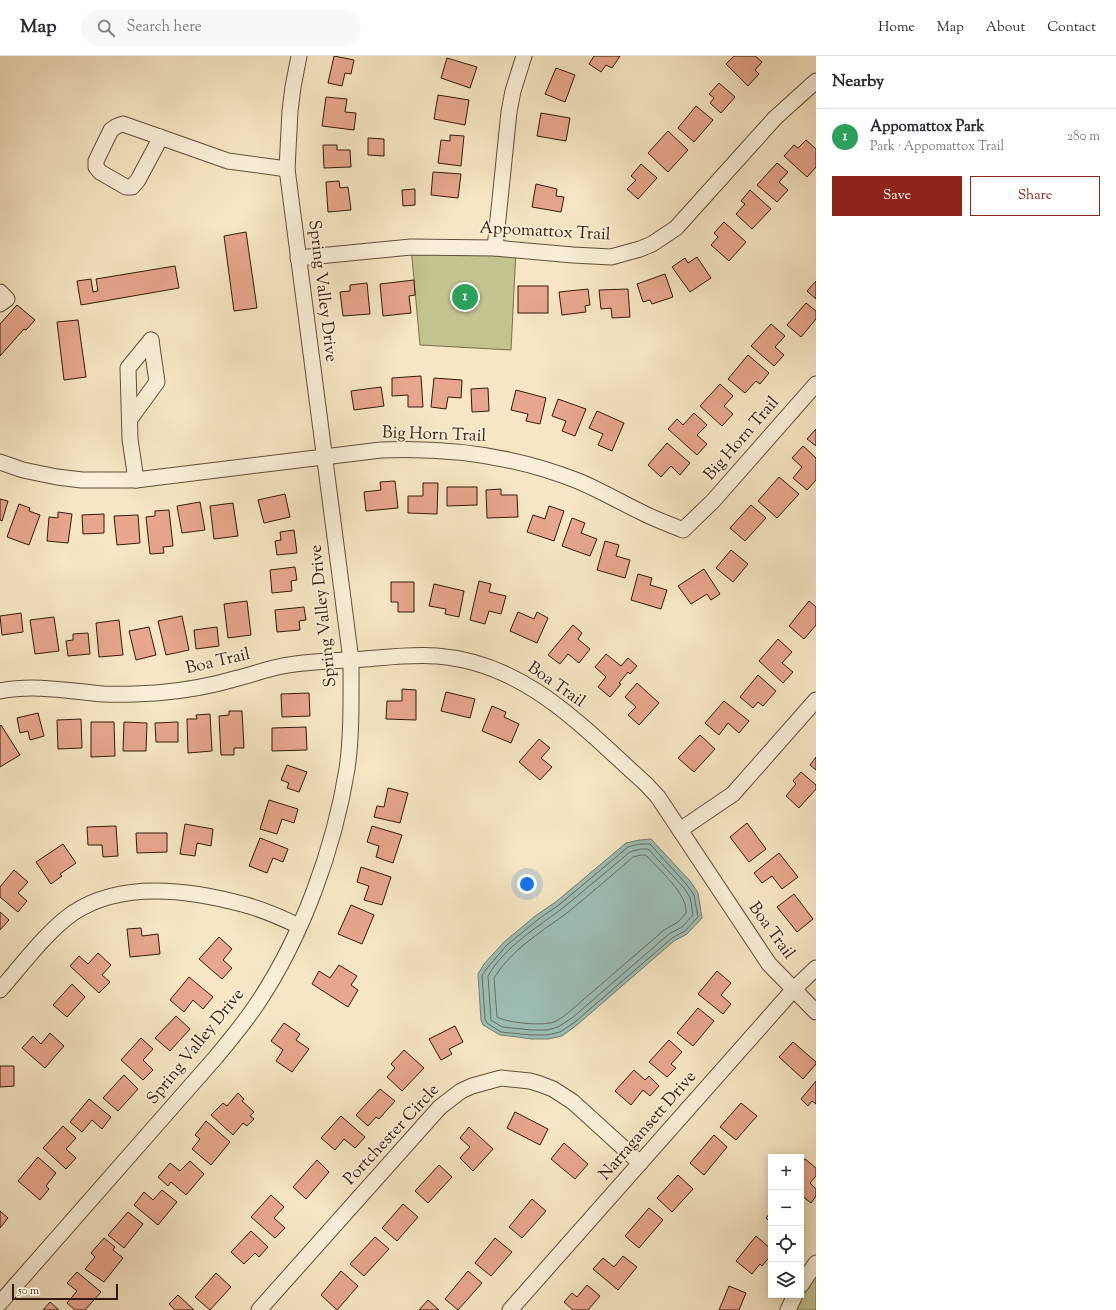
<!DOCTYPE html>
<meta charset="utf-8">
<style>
body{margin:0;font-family:"Sorts Mill Goudy",serif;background:#f7f7f7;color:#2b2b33}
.controls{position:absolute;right:12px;bottom:12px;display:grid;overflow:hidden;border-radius:0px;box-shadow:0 2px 10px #0003}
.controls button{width:36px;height:36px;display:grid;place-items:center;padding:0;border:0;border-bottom:1px solid #e1e1e2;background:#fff;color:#2b2b33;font:20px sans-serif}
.scale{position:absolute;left:12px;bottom:10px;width:106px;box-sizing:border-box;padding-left:4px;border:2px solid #331a0c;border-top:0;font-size:11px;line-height:14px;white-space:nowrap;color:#331a0c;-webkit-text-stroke:3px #f9efd8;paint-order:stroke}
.you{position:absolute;left:527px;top:828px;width:14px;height:14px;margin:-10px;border:3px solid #fff;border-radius:50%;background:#1a73e8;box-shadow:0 0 0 6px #1a73e833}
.badge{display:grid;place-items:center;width:26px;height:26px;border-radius:50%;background:#8f2418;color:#fff;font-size:13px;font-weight:700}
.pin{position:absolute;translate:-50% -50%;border:2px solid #fff;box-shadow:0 1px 4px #0006}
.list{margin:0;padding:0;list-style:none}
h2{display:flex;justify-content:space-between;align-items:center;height:52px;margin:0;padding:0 16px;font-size:17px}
h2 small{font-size:13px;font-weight:400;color:#7c7c81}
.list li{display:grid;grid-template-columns:26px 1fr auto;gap:12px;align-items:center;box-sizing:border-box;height:56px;padding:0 16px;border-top:1px solid #e1e1e2}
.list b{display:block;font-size:15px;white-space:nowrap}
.list p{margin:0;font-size:13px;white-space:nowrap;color:#7c7c81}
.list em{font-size:13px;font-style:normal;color:#7c7c81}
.actions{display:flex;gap:8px;padding:12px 16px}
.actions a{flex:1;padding:9px 0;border:1px solid #8f2418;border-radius:0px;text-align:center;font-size:14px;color:#8f2418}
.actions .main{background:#8f2418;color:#fff}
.icon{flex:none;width:22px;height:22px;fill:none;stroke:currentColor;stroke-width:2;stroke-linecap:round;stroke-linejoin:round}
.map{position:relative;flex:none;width:816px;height:1254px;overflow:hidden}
header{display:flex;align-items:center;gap:24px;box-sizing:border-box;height:56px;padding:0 20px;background:#fff;border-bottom:1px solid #e1e1e2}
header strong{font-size:19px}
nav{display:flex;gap:22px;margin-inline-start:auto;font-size:14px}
.search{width:280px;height:36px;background:#f7f7f7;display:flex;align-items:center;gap:10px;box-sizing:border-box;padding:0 14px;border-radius:22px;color:#7c7c81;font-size:15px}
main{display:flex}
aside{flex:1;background:#fff}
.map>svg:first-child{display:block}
.green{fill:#c2c38f;stroke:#7a6e4e}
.water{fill:#9dbfb6;stroke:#737d72}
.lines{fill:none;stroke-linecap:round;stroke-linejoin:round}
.shore{stroke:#686c61;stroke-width:1}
.building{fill:#e7a68d;stroke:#331a0c}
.street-casing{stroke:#644d3a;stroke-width:17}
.street{stroke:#f9efd8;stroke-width:15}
.labels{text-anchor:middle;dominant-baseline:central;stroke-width:3.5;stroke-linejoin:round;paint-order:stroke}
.street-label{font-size:17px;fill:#331a0c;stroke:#f9efd8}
</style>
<header>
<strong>Map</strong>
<div class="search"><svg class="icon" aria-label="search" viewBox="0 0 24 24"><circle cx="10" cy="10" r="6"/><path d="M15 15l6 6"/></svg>Search here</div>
<nav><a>Home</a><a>Map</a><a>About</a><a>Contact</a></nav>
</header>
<main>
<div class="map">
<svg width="816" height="1254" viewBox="0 0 816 1254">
<rect width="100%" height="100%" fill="#f6e6c3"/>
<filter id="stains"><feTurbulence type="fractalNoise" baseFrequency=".005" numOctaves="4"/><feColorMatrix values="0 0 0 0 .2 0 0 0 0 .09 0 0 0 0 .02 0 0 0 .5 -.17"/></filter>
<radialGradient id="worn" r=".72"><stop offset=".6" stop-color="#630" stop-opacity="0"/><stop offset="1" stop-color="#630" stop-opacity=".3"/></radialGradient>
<g class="green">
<polygon points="411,191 516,194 511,294 420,289"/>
<polygon points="816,1210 816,1254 788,1254 801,1231"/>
</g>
<polygon class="water" points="651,783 691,826 698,837 702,862 687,878 674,885 577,969 562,980 548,983 531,983 518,981 500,979 483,969 481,964 478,918 484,908 504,886 534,861 557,845 626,787 640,784"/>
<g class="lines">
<g class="shore">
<polygon points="640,788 650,788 687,829 694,839 698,861 685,875 672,882 575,966 560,976 547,979 531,979 501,976 487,967 485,963 482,919 488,911 507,889 536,865 560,848 628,791"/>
<path d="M641 793H648L684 832 690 841 693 859 682 871 669 878 572 962 558 971 547 974H532L502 971 491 964 488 920C505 890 537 872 564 851 586 833 608 814 630 796Z"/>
<path d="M642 799H646C659 814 688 838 686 857L678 866 664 874 568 957C564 960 559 964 554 966 543 970 507 967 497 961L494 922C511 894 541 876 567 857 589 839 611 820 633 801Z"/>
</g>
</g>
<g class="building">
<polygon points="334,0 354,4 351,18 345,17 342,30 328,27"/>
<polygon points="594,0 620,0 612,12 606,9 601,16 589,8"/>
<polygon points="734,0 755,0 762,6 755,14 759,18 748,30 726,8"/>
<polygon points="447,2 477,11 470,32 441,22"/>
<polygon points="556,12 575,19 565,46 545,38"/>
<polygon points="719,27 735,41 721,57 710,47 714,42 709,38"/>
<polygon points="438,39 469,44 465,69 434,63"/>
<polygon points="326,41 347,43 345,56 356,57 354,74 322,70"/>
<polygon points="696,50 713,64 694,86 678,72"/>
<polygon points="541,57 570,62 566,85 537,80"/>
<polygon points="668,75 688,94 668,116 648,97"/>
<polygon points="450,79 464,80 461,110 438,107 441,84 450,85"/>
<polygon points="368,82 384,83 384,100 368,99"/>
<polygon points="806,84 816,93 816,111 807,121 784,100 794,89 798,92"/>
<polygon points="323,89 337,89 337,94 350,94 351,111 324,112"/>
<polygon points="777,107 788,116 779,126 788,134 777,146 757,129"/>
<polygon points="641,108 657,122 638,143 627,133 636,124 631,120"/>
<polygon points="433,116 461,118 458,142 431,139"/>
<polygon points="339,125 340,132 348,131 351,154 328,156 326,126"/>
<polygon points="536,128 557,133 556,140 564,141 561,156 532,151"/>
<polygon points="415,133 415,149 403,150 402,134"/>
<polygon points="750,134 771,153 752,173 736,158 745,148 741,145"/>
<polygon points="724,166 746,186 729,205 711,189 718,181 714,177"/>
<polygon points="246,176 257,252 234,255 224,180"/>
<polygon points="697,201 711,222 690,236 672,211 685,202 688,207"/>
<polygon points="175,210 179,232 81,249 77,225 91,223 93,236 98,235 96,223"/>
<polygon points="665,218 673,241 652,248 650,244 643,246 637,228"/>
<polygon points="414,224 415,239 409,240 411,257 383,260 380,228"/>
<polygon points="816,225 816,243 807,235"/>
<polygon points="367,227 370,258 343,260 340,236 350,235 350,229"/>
<rect x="518" y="230" width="30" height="27"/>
<polygon points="588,233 590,249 585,250 586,256 562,259 559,236"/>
<polygon points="628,233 630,261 612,262 611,252 601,253 599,234"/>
<polygon points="806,247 816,255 816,263 801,281 787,269"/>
<polygon points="17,249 35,264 26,274 24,273 0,300 0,268"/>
<polygon points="78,264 86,321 64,324 57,266"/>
<polygon points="771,268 785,280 775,291 784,299 774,310 751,290"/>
<polygon points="748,299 769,317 760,328 756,325 745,337 728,323"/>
<polygon points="421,320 423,351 408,351 408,339 392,340 392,322"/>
<polygon points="434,322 462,324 461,342 448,341 446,353 431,351"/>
<polygon points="720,328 733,340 724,350 733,358 722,370 700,350"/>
<polygon points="381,331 384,350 354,354 351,335"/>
<polygon points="488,332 489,355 472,356 471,333"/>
<polygon points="516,334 546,342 540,368 526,365 528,358 511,354"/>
<polygon points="558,343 586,353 575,380 562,375 566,365 552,360"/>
<polygon points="597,355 624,367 612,395 598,389 603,378 589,372"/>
<polygon points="694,357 707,369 697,379 707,388 697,399 668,373 677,363 683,369"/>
<polygon points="816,373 816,390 807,383"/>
<polygon points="667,387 690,407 680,419 671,410 661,421 648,409"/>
<polygon points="803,390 816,402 816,424 807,434 793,422 802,411 792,402"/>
<polygon points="779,421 799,438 777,462 758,445"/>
<polygon points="395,425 398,452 366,455 364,436 381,434 380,426"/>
<polygon points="423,427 438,427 437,458 408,457 408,440 423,440"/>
<polygon points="447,431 477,431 477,449 447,450"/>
<polygon points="501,433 501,439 517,439 518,461 487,462 486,434"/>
<polygon points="285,438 290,461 264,467 258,444"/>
<polygon points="0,443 8,445 2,465 0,464"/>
<polygon points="200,446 205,474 182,477 177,450"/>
<polygon points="233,447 238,480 214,483 210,450"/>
<polygon points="19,448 30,452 29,455 40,459 29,489 7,481"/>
<polygon points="751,449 766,462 745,485 730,472"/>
<polygon points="549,450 564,455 554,485 527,476 533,459 545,463"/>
<polygon points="169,454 173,490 163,491 164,497 150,498 146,461 155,460 155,455"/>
<polygon points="58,456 72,458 68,487 47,485 49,461 58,462"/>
<polygon points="104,458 104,477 83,478 82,459"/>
<polygon points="138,459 140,487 117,489 114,460"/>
<polygon points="572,462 585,467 581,477 597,483 590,500 562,490"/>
<polygon points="294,474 297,497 277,499 275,485 281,484 280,476"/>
<polygon points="605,485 619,489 616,500 630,504 625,522 597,514"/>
<polygon points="731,494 748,508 733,526 716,512"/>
<polygon points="295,511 297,524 291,525 292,535 272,537 270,514"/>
<polygon points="704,513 720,538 711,544 707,538 691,548 678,530"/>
<polygon points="638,518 652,522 650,529 667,534 661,553 631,544"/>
<polygon points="479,525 491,528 489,536 506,540 501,558 489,555 485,568 470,564"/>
<polygon points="391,526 414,526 414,556 398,556 398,546 391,546"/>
<polygon points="434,528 464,535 459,561 445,558 446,553 429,550"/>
<polygon points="247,545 251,579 228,582 224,548"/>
<polygon points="809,545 816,551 816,569 804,583 789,570"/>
<polygon points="304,551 306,564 299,565 300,574 277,576 275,554"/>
<polygon points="518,556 534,563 537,556 548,562 537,587 510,575"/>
<polygon points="21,557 23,576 2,579 0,560"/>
<polygon points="182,560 189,594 166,599 158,565"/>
<polygon points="54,561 59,595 35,598 30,564"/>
<polygon points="119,564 123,599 99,601 96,567"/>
<polygon points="573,569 582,577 578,583 590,593 579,607 568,598 560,608 548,599"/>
<polygon points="149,571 156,599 136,604 129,575"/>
<polygon points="217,571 219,590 196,593 194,574"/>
<polygon points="88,577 90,598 68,600 66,585 73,584 73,578"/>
<polygon points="778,583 792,596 782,607 793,616 783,627 759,605"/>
<polygon points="606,598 621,610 628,602 637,610 630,618 628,616 619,627 621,628 610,641 598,631 606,621 595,611"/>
<polygon points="758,619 776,635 763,650 758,646 753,652 740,641"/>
<polygon points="637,627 659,647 639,669 628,659 636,651 625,641"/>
<polygon points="402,633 416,634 416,664 386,663 387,645 402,645"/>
<polygon points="446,636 475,643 470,662 441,655"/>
<polygon points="309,637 310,660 282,661 281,638"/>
<polygon points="724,645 749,665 739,677 728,667 719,679 705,667"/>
<polygon points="492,650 506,656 504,661 519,668 511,687 482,675"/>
<polygon points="229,655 242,655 244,692 234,692 234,699 221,699 219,660 229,659"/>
<polygon points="38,657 44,680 30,684 28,675 20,677 17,662"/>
<polygon points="210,658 212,695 188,697 187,663 197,663 196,659"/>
<polygon points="81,663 82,692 58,693 57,664"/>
<polygon points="91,666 114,666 115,700 91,701"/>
<polygon points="124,666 147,667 146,695 123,695"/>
<polygon points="178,666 178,686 156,686 155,667"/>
<polygon points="1,669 20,699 0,711 0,670"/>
<polygon points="306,671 307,694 272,695 272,672"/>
<polygon points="700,679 715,693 694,716 678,702"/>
<polygon points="539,683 550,692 541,702 552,711 540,724 519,706"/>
<polygon points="816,701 816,714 810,709"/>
<polygon points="287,709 307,716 299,736 287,732 289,727 281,724"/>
<polygon points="801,716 816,729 816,733 799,752 786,740 796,728 793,725"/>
<polygon points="388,732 408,737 400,767 374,761 377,750 384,751"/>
<polygon points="269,744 298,753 294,767 282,763 277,778 260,773"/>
<polygon points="747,767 766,793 749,806 730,781"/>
<polygon points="185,768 213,773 211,790 197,787 195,800 180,798"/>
<polygon points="116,770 118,800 103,801 102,789 88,789 87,771"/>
<polygon points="372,770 402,779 393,807 376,801 379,790 367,786"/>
<polygon points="136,777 167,777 167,796 137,797"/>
<polygon points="260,782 288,793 283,806 273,802 267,817 249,810"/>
<polygon points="63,788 76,807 60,818 62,820 51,828 36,806"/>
<polygon points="779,797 798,821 782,833 772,820 762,827 754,817"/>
<polygon points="361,811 391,821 382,849 364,844 369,830 357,826"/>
<polygon points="14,814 28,826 18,837 27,845 18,856 0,841 0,831"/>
<polygon points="794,838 813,863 797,876 777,851"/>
<polygon points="351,849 374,859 362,888 338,878"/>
<polygon points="0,856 9,864 0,874"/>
<polygon points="141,872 142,880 158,878 160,898 130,901 127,873"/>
<polygon points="219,881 232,893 223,904 232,912 222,923 199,903"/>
<polygon points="98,897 111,909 102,919 110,926 99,937 70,910 79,900 88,908"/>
<polygon points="339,909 357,920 351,929 358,934 348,951 312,928 319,915 330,922"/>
<polygon points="717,915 731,927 721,939 731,948 723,958 698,938"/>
<polygon points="189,921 213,941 203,953 193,944 184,956 170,944"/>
<polygon points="72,928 85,941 67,961 53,949"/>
<polygon points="698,952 714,965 693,990 677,977"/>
<polygon points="176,960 190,973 170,995 155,982"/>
<polygon points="284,967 300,978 296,984 309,993 292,1016 276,1005 283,994 271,985"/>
<polygon points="455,970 463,986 449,993 452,998 441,1004 429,983"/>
<polygon points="50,977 64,990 45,1012 22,992 33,980 41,988"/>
<polygon points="141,982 153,993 143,1004 153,1014 143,1024 121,1004"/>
<polygon points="669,984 682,996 671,1008 676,1012 667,1021 649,1006"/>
<polygon points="793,986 816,1006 816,1008 803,1023 779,1001"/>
<polygon points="404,994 424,1012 402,1035 387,1021 395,1012 391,1008"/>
<polygon points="0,1010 14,1010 14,1030 0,1031"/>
<polygon points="634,1014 645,1024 649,1020 659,1030 650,1040 643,1034 631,1049 615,1035"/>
<polygon points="124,1019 138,1033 118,1055 103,1042"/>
<polygon points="816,1025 816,1048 812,1045 808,1050 801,1043"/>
<polygon points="380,1033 395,1045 379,1063 376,1061 368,1070 356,1059"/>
<polygon points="238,1037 244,1043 242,1045 254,1056 250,1060 254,1063 247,1070 243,1067 233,1079 211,1059 223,1047 227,1050"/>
<polygon points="89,1043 111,1061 102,1073 92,1064 82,1076 70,1066"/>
<polygon points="741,1047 757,1060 736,1084 720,1071"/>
<polygon points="515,1056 548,1073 540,1089 507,1072"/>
<polygon points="341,1060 365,1081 355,1092 344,1083 335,1094 321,1082"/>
<polygon points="206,1065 230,1086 211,1109 192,1093 200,1083 195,1079"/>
<polygon points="63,1070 76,1082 66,1093 76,1102 66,1113 43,1092"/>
<polygon points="469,1071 493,1093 473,1115 460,1102 470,1091 460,1082"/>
<polygon points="714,1079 727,1091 704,1119 690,1107"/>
<polygon points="564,1087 588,1108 575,1123 551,1103"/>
<polygon points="38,1101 56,1117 46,1130 49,1133 40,1144 18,1125"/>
<polygon points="805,1103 816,1112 816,1120 810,1127 816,1133 816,1140 811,1147 801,1139 801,1108"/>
<polygon points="317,1104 329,1116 306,1143 293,1131"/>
<polygon points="190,1105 204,1118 186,1139 171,1126 168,1130 158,1121 170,1107 180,1115"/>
<polygon points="439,1109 452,1121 428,1147 415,1135"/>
<polygon points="678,1119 693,1133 672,1156 657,1142"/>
<polygon points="162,1134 177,1146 158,1169 134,1149 144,1136 153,1144"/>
<polygon points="271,1139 284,1151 274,1162 285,1172 275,1182 251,1161"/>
<polygon points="532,1143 546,1155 522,1182 509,1171"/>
<polygon points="403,1148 418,1161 397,1185 382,1172"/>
<polygon points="649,1152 663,1164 639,1192 625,1180"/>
<polygon points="0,1155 8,1162 0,1172"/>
<polygon points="128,1156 143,1168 124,1192 108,1179"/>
<polygon points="771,1156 771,1167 766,1162"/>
<polygon points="251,1175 268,1191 259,1201 255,1197 244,1208 231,1196"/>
<polygon points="756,1180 771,1193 771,1199 762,1210 760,1208 752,1218 736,1205"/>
<polygon points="375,1181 389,1193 364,1220 350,1208"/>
<polygon points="104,1182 115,1191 113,1194 123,1202 104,1226 85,1213 95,1201 91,1197"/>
<polygon points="495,1182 512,1196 491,1220 475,1207"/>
<polygon points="623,1200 637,1211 618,1234 593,1213 603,1202 614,1211"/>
<polygon points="341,1215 358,1230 337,1254 321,1239"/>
<polygon points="468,1215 482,1227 458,1254 445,1243"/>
<polygon points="77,1216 101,1236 85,1254 75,1254 67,1247 77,1235 67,1227"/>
<polygon points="216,1217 231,1231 210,1254 195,1241"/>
<polygon points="587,1229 600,1240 588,1254 573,1254 564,1246 572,1237 577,1241"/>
<polygon points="729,1230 746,1237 739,1254 719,1254"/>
<polygon points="178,1239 194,1254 175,1254 169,1248"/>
<polygon points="428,1244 439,1254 419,1254"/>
<polygon points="50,1246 59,1254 43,1254"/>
</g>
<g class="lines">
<g class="street-casing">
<g id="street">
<polyline points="161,81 138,124 132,131 126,131 100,116 96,111 96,105 111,74 117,70 123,68 228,105 287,113"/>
<polyline points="495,192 509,56 513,35 524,0"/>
<polyline points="298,202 411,191 495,192 573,199 611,201 640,193 652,188 676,172 775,62 816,25"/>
<polyline points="0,236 7,243 0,248"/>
<polyline points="130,363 157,326 151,284"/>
<path d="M0 406 23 414 57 421 82 424H136L381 394C449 391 515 400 578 425 600 434 620 446 641 456 654 463 669 468 683 474L713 445 816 328"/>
<polyline points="136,424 130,383 128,312 151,284"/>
<path d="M0 635C34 628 70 635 104 638 121 639 139 638 156 637 183 635 211 630 238 622 251 619 264 614 278 611 304 605 338 605 365 603 389 601 413 598 437 600 527 607 583 672 646 728L658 741 769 908 816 956"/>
<polyline points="680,774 733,738 816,644"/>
<path d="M0 934C21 910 47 875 73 857 122 824 192 834 246 849 264 854 282 862 299 870"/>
<polyline points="801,1229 816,1207"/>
<path d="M0 1247 216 1001C231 983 245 966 257 948 302 881 334 793 347 713 352 678 351 640 351 604L287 113 290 55 293 31 299 0"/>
<polyline points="259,1254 440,1051 461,1035 472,1030 501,1022 530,1025 540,1028 553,1033 573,1046 640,1107"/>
<polyline points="510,1254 794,933 816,912"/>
<polyline points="788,1254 795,1239"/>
</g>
</g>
<use href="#street" class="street"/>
</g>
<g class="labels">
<g class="street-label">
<text transform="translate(545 176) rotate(3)">Appomattox Trail</text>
<text transform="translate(322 235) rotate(83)">Spring Valley Drive</text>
<text transform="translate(434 379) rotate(2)">Big Horn Trail</text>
<text transform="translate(742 383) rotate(-49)">Big Horn Trail</text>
<text transform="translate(324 560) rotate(-96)">Spring Valley Drive</text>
<text transform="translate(218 606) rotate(-13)">Boa Trail</text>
<text transform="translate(556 629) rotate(35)">Boa Trail</text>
<text transform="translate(771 875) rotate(54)">Boa Trail</text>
<text transform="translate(196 991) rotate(-51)">Spring Valley Drive</text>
<text transform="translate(648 1070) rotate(-49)">Narragansett Drive</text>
<text transform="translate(392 1079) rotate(-47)">Portchester Circle</text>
</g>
</g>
<rect width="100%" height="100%" filter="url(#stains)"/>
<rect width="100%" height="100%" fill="url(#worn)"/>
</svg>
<div class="controls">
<button>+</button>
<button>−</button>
<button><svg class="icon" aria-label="locate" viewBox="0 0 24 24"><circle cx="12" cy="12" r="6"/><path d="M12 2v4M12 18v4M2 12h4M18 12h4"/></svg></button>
<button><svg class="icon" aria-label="layers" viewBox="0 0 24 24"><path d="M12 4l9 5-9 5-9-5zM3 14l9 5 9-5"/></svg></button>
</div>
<div class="scale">50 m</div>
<div class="you"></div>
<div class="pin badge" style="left:465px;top:241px;background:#2e9e5b">1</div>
</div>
<aside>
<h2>Nearby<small></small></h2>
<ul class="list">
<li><span class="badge" style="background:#2e9e5b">1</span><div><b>Appomattox Park</b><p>Park · Appomattox Trail</p></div><em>280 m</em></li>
</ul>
<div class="actions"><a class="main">Save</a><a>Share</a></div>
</aside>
</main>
